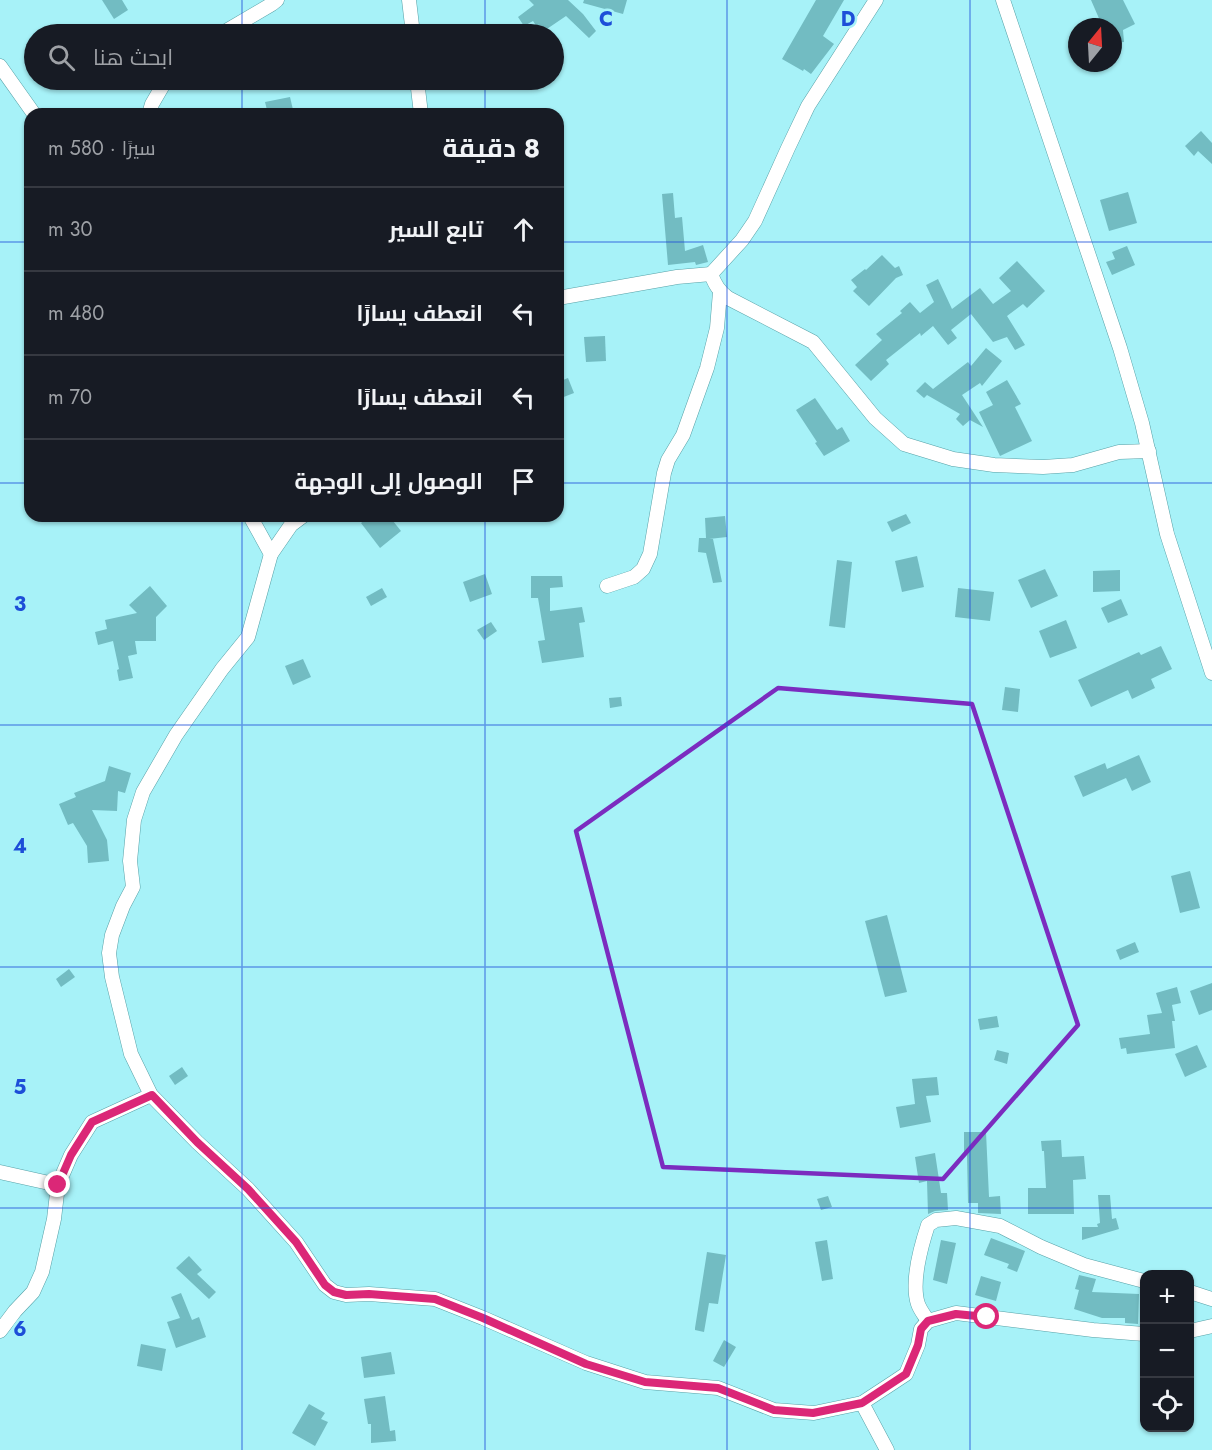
<!DOCTYPE html>
<html lang="ar">
<meta charset="utf-8">
<style>
body{margin:0;font-family:Jost,Cairo,sans-serif;background:#242831;color:#f1f3f6;direction:rtl}
.controls{position:absolute;right:18px;bottom:18px;display:grid;overflow:hidden;border-radius:12px;box-shadow:0 2px 4px #0004}
.controls button{width:54px;height:54px;display:grid;place-items:center;padding:0;border:0;border-bottom:2px solid #363941;background:#171b24;color:#f1f3f6;font:30px sans-serif}
.compass{position:absolute;left:1068px;top:18px;width:54px;height:54px;border-radius:50%;background:#171b24;box-shadow:0 2px 4px #0004;rotate:18deg}
.stop{position:absolute;width:18px;height:18px;margin:-14px;border:4px solid #db2777;border-radius:50%;background:#fff}
.stop.end{background:#db2777;border-color:#fff;box-shadow:0 2px 6px #0008}
.list{margin:0;padding:0;list-style:none}
h2{display:flex;justify-content:space-between;align-items:center;height:78px;margin:0;padding:0 24px;font-size:26px}
h2 small{font-size:20px;font-weight:400;color:#9ea1a6}
.list li{display:grid;grid-template-columns:39px 1fr auto;gap:18px;align-items:center;box-sizing:border-box;height:84px;padding:0 24px;border-top:2px solid #363941}
.list b{display:block;font-size:22px;white-space:nowrap}
.list em{font-size:20px;font-style:normal;color:#9ea1a6}
.icon{flex:none;width:33px;height:33px;fill:none;stroke:currentColor;stroke-width:2;stroke-linecap:round;stroke-linejoin:round}
.map{position:relative;flex:none;width:1212px;height:1450px;overflow:hidden;direction:ltr}
.search{position:absolute;background:#171b24;box-shadow:0 2px 4px #0004;left:24px;top:24px;width:540px;height:66px;display:flex;align-items:center;gap:15px;box-sizing:border-box;padding:0 21px;border-radius:33px;color:#9ea1a6;font-size:22px}
.panel{position:absolute;background:#171b24;box-shadow:0 2px 4px #0004;left:24px;top:108px;width:540px;height:414px;border-radius:18px;direction:rtl}
.map>svg:first-child{display:block}
.building{fill:#72bcc2}
.lines{fill:none;stroke-linecap:round;stroke-linejoin:round}
.minor-casing{stroke:#57a1a7;stroke-width:15}
.minor{stroke:#fff;stroke-width:14}
.route{stroke:#db2777;stroke-width:8}
.marked{fill:none;stroke:#7b2cbf;stroke-width:4.5;stroke-linejoin:round}
.grid{fill:none;stroke:#1d4ed8;stroke-width:1.5;stroke-opacity:0.55}
.grid-label{font-size:20px;text-anchor:middle;font-weight:bold;fill:#1d4ed8;stroke:#a7f2f8;stroke-width:5;stroke-linejoin:round;paint-order:stroke}
</style>
<div class="map">
<svg width="1212" height="1450" viewBox="0 0 1212 1450">
<rect width="100%" height="100%" fill="#a7f2f8"/>
<g class="building">
<polygon points="102,0 122,0 128,10 114,19"/>
<polygon points="529,0 568,0 583,14 596,31 589,38 566,16 541,33 533,21 524,26 518,17 534,5"/>
<polygon points="584,0 627,0 623,14 583,3"/>
<polygon points="816,0 844,0 823,36 834,44 811,74 804,69 803,71 782,59"/>
<polygon points="1091,0 1123,0 1135,24 1123,30 1124,42 1113,43 1113,27 1106,27 1103,22 1101,23"/>
<polygon points="290,97 294,114 268,114 265,102"/>
<polygon points="1201,131 1212,143 1212,164 1198,151 1194,156 1185,146"/>
<polygon points="1128,192 1137,223 1109,231 1100,200"/>
<polygon points="673,193 675,218 682,217 685,251 703,245 708,262 696,265 695,262 668,265 662,194"/>
<polygon points="1127,246 1135,265 1112,275 1106,262 1115,259 1112,252"/>
<polygon points="882,255 895,268 899,266 903,275 896,278 869,306 853,291 857,287 851,280 865,269 866,270"/>
<polygon points="1017,261 1045,291 1027,308 1023,304 1007,316 1025,345 1015,350 1007,337 993,342 971,314 951,330 957,338 948,345 933,326 921,336 920,333 886,360 889,364 871,381 855,365 882,340 876,334 902,313 900,311 910,302 920,313 934,302 926,285 938,279 952,309 980,288 993,304 1011,291 999,278"/>
<polygon points="605,336 606,361 586,362 584,337"/>
<polygon points="986,348 1002,361 982,386 980,383 962,395 983,427 970,420 963,426 956,419 960,414 927,395 924,398 916,391 925,382 933,389 968,362 971,366"/>
<polygon points="568,378 574,393 561,398 558,390 558,382"/>
<polygon points="1007,380 1021,404 1015,407 1032,441 1000,456 979,412 993,405 986,392"/>
<polygon points="815,398 837,430 842,427 850,441 824,456 815,443 817,442 796,410"/>
<polygon points="906,514 911,523 892,532 887,522"/>
<polygon points="370,516 389,516 401,531 380,548 361,523"/>
<polygon points="725,516 727,537 709,539 713,539 722,582 713,583 706,553 698,552 699,538 706,538 705,518"/>
<polygon points="917,556 924,587 902,592 895,561"/>
<polygon points="837,560 852,562 845,628 829,626"/>
<polygon points="1045,569 1058,596 1031,608 1018,580"/>
<polygon points="1120,570 1120,591 1093,592 1093,571"/>
<polygon points="485,574 492,594 470,602 463,582"/>
<polygon points="531,576 562,576 563,587 550,588 550,611 582,607 585,622 579,623 584,657 542,663 538,641 545,640 538,598 531,598"/>
<polygon points="150,586 167,606 156,617 156,641 135,641 137,654 128,656 133,678 119,681 117,670 119,669 113,641 98,645 95,632 107,629 105,620 137,613 129,605"/>
<polygon points="382,588 387,597 371,606 366,597"/>
<polygon points="958,588 994,592 990,621 955,617"/>
<polygon points="1121,599 1128,615 1108,623 1101,608"/>
<polygon points="1066,620 1077,648 1050,658 1039,631"/>
<polygon points="491,622 497,631 484,640 477,630"/>
<polygon points="1161,646 1172,669 1151,679 1155,688 1132,699 1128,690 1091,707 1078,680 1139,652 1141,655"/>
<polygon points="303,659 311,677 293,685 285,666"/>
<polygon points="1005,687 1020,689 1018,712 1002,710"/>
<polygon points="621,697 622,706 610,708 609,698"/>
<polygon points="1139,755 1151,782 1132,791 1126,778 1083,797 1074,776 1105,763 1107,769"/>
<polygon points="109,766 131,773 125,793 118,791 117,811 92,810 107,840 109,861 88,863 87,846 73,823 68,825 59,804 76,797 74,793 105,781"/>
<polygon points="1190,871 1200,908 1180,913 1171,876"/>
<polygon points="887,915 907,992 885,997 865,921"/>
<polygon points="1135,942 1139,952 1120,960 1116,950"/>
<polygon points="69,969 75,977 61,987 56,979"/>
<polygon points="1212,983 1212,1010 1199,1015 1190,991"/>
<polygon points="1177,987 1181,1003 1172,1005 1175,1021 1172,1021 1175,1048 1127,1054 1126,1048 1121,1049 1119,1038 1150,1034 1147,1015 1162,1013 1156,993"/>
<polygon points="997,1016 999,1027 980,1030 978,1019"/>
<polygon points="1197,1045 1207,1067 1185,1077 1175,1054"/>
<polygon points="997,1050 1009,1053 1007,1064 994,1060"/>
<polygon points="182,1067 188,1076 175,1085 169,1076"/>
<polygon points="937,1077 939,1095 926,1096 931,1122 900,1128 896,1107 915,1104 912,1079"/>
<polygon points="964,1132 986,1132 989,1197 1000,1196 1001,1214 978,1213 978,1203 968,1203 967,1154 964,1154"/>
<polygon points="1061,1140 1062,1157 1084,1156 1086,1179 1073,1180 1074,1214 1028,1214 1028,1188 1046,1188 1044,1151 1042,1151 1041,1141"/>
<polygon points="935,1153 941,1193 947,1193 948,1210 935,1211 928,1214 927,1181 919,1183 915,1157"/>
<polygon points="1098,1195 1110,1195 1112,1219 1116,1218 1119,1229 1082,1240 1082,1227 1098,1227 1097,1224 1100,1223"/>
<polygon points="828,1196 832,1207 821,1210 817,1199"/>
<polygon points="991,1238 1025,1251 1017,1272 1007,1268 1009,1264 984,1255"/>
<polygon points="827,1240 833,1279 822,1281 815,1242"/>
<polygon points="941,1240 956,1243 947,1284 933,1280"/>
<polygon points="707,1252 726,1255 718,1304 709,1303 704,1332 695,1330 695,1328"/>
<polygon points="189,1256 202,1270 197,1274 216,1292 209,1299 176,1268"/>
<polygon points="1079,1275 1096,1279 1092,1292 1139,1294 1138,1324 1125,1323 1125,1318 1102,1318 1074,1309 1079,1290 1075,1289"/>
<polygon points="981,1276 1001,1282 996,1301 975,1295"/>
<polygon points="181,1293 192,1320 199,1317 206,1337 176,1348 167,1322 180,1318 171,1297"/>
<polygon points="724,1340 736,1347 724,1367 713,1361"/>
<polygon points="141,1344 166,1349 162,1371 137,1366"/>
<polygon points="391,1352 395,1374 364,1378 361,1357"/>
<polygon points="385,1396 390,1431 395,1430 396,1441 371,1443 371,1424 368,1424 364,1399"/>
<polygon points="309,1404 325,1413 321,1419 328,1422 315,1446 292,1433"/>
</g>
<g class="lines">
<g class="minor-casing">
<g id="minor">
<polyline points="409,0 413,34"/>
<polyline points="1003,0 1120,348 1142,423 1167,534 1212,673"/>
<polyline points="221,34 272,4 277,0"/>
<polyline points="0,66 34,114"/>
<polyline points="417,80 421,114"/>
<polyline points="149,114 152,104 166,80"/>
<polyline points="711,274 742,240 755,221 788,148 808,106 876,0"/>
<path d="M558 298 677 277 711 274C715 285 719 291 728 298L813 342 875 418 904 444 953 459 994 465 1043 467 1073 465 1119 452 1149 451"/>
<polyline points="250,516 271,554"/>
<polyline points="303,516 291,525 271,554 248,637 222,669 176,735 143,792 134,820 130,861 133,887 123,906 112,935 109,953 112,977 131,1054 151,1095 197,1142 248,1189 296,1242 325,1285 334,1292 346,1295 369,1294 435,1299 483,1318 586,1363 645,1382 718,1388 774,1410 814,1413 862,1403 894,1382 906,1374 918,1345 921,1329 928,1321 956,1313 1093,1330 1144,1334"/>
<polyline points="607,586 634,577 643,569 650,554 664,473 668,460 683,435 707,368 717,328 720,292"/>
<polyline points="0,1172 58,1185"/>
<polyline points="1190,1292 1212,1299"/>
<path d="M928 1321C925 1316 920 1310 918 1304 911 1283 921 1246 928 1225L936 1220 956 1218 1000 1226 1041 1247 1084 1265 1144 1281"/>
<polyline points="0,1331 15,1311 33,1292 42,1272 54,1219 58,1185 71,1155 92,1122 151,1095"/>
<polyline points="1190,1331 1212,1326"/>
<polyline points="862,1403 887,1450"/>
</g>
</g>
<use href="#minor" class="minor"/>
</g>
<g class="lines">
<polyline class="route" points="58,1185 71,1155 92,1122 152,1095 197,1142 248,1189 296,1242 325,1285 334,1292 346,1295 369,1294 435,1299 483,1318 586,1364 645,1382 718,1388 774,1410 813,1413 862,1403 906,1374 918,1345 921,1329 928,1321 956,1314 987,1317"/>
</g>
<path class="marked" d="M778 688 972 704 1078 1025 943 1179 663 1167 576 831Z"/>
<path class="grid" d="M242 0V34M485 0V34M727 0V1450M970 0V1450M242 80V114M485 80V114M0 242H30M558 242H1212M0 483H30M558 483H1212M242 516V1450M485 516V1450M0 725H1212M0 967H1212M0 1208H1212"/>
<g class="grid-label">
<text x="606" y="26">C</text>
<text x="848" y="26">D</text>
<text x="20" y="611">3</text>
<text x="20" y="853">4</text>
<text x="20" y="1094">5</text>
<text x="20" y="1336">6</text>
</g>
</svg>
<div class="controls">
<button>+</button>
<button>−</button>
<button><svg class="icon" aria-label="locate" viewBox="0 0 24 24"><circle cx="12" cy="12" r="6"/><path d="M12 2v4M12 18v4M2 12h4M18 12h4"/></svg></button>
</div>
<svg class="compass" viewBox="-18 -18 36 36"><path d="M0-13l5 13h-10z" fill="#e53935"/><path d="M0 13l5-13h-10z" fill="#9ea1a6"/></svg>
<div class="stop" style="left:987px;top:1317px"></div>
<div class="stop end" style="left:58px;top:1185px"></div>
<div class="search"><svg class="icon" aria-label="search" viewBox="0 0 24 24"><circle cx="10" cy="10" r="6"/><path d="M15 15l6 6"/></svg>ابحث هنا</div>
<section class="panel">
<h2>8 دقيقة<small>سيرًا · 580 m</small></h2>
<ul class="list">
<li><svg class="icon" aria-label="ahead" viewBox="0 0 24 24"><path d="M12 20V5M6 11l6-6 6 6"/></svg><div><b>تابع السير</b></div><em>30 m</em></li>
<li><svg class="icon" aria-label="left" viewBox="0 0 24 24"><path d="M17 20v-9H6M10 6l-5 5 5 5"/></svg><div><b>انعطف يسارًا</b></div><em>480 m</em></li>
<li><svg class="icon" aria-label="left" viewBox="0 0 24 24"><path d="M17 20v-9H6M10 6l-5 5 5 5"/></svg><div><b>انعطف يسارًا</b></div><em>70 m</em></li>
<li><svg class="icon" aria-label="arrive" viewBox="0 0 24 24"><path d="M6 21V4h12l-3 4 3 4H6"/></svg><div><b>الوصول إلى الوجهة</b></div></li>
</ul>
</section>
</div>
